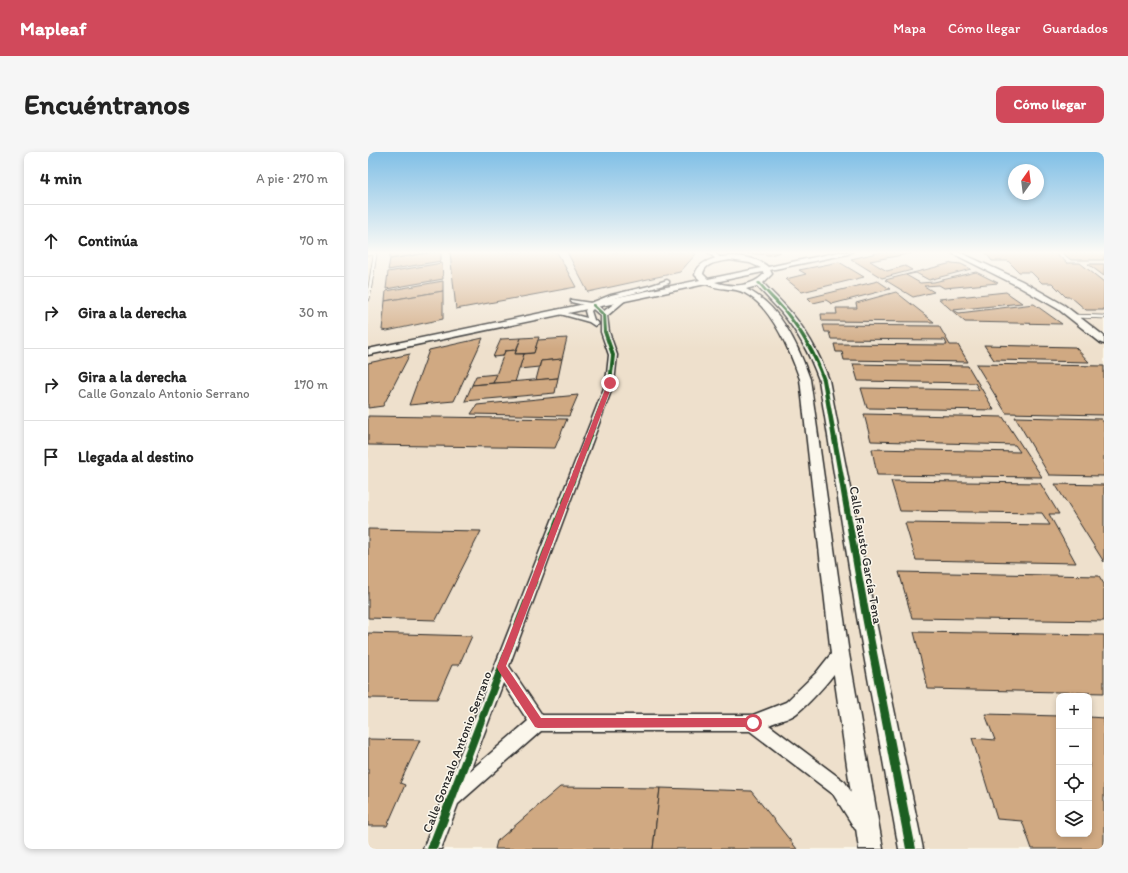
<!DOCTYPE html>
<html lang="es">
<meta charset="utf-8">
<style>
body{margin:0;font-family:Itim,sans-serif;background:#f6f6f6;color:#222}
.controls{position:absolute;right:12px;bottom:12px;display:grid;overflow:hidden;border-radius:8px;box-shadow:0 2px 6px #0003}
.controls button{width:36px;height:36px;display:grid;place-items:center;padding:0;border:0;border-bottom:1px solid #e0e0e0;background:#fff;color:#222;font:20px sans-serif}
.compass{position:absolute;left:640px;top:12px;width:36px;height:36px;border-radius:50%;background:#fff;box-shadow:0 2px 6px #0003;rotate:14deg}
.stop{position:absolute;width:12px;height:12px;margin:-9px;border:3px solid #d1495b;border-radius:50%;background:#fff}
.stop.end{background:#d1495b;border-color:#fff;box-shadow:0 1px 4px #0008}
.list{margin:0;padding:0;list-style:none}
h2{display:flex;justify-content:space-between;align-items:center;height:52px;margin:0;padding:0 16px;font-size:17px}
h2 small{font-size:13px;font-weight:400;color:#767676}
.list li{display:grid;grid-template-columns:26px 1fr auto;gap:12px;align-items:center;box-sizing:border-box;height:72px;padding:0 16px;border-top:1px solid #e0e0e0}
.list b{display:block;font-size:15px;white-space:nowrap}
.list p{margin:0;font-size:13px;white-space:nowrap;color:#767676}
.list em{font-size:13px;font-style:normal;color:#767676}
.icon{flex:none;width:22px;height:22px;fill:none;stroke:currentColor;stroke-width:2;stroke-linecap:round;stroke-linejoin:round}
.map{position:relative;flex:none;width:736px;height:697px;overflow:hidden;border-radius:8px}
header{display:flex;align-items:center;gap:24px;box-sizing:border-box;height:56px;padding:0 20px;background:#d1495b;color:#fff}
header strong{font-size:19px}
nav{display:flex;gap:22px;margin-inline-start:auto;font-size:14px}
.intro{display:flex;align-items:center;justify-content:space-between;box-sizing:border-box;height:96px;padding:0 24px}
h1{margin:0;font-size:28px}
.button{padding:10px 18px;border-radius:8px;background:#d1495b;color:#fff;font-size:14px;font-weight:700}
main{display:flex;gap:24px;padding:0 24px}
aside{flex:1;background:#fff;border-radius:8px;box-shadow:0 2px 6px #0003}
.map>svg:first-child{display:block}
.built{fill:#eee0cc;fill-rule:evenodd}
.building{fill:#d0a982;stroke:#2b2b2b}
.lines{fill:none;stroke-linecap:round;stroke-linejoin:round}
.service-casing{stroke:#2b2b2b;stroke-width:4.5}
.minor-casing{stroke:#2b2b2b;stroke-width:3}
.tertiary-casing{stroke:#2b2b2b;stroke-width:3}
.service{stroke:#fbf7ec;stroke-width:3}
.minor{fill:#fbf7ec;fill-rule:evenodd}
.tertiary{fill:#fbf7ec;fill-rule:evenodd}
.cycleway-casing{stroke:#fbf7ec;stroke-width:2}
.cycleway{fill:#1b5e20;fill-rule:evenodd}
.route{fill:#d1495b}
.labels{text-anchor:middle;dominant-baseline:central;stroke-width:3;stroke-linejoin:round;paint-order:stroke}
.street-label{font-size:13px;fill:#2b2b2b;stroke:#fbf7ec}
</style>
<header>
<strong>Mapleaf</strong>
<nav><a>Mapa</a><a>Cómo llegar</a><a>Guardados</a></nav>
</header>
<div class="intro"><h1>Encuéntranos</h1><a class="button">Cómo llegar</a></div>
<main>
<aside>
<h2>4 min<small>A pie · 270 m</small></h2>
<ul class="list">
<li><svg class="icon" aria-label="ahead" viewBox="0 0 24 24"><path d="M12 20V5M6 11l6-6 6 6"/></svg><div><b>Continúa</b></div><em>70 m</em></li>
<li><svg class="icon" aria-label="right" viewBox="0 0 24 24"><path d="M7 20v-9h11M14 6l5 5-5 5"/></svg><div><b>Gira a la derecha</b></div><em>30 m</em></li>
<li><svg class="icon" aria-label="right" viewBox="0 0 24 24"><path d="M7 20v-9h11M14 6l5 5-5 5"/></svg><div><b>Gira a la derecha</b><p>Calle Gonzalo Antonio Serrano</p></div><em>170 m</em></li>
<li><svg class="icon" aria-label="arrive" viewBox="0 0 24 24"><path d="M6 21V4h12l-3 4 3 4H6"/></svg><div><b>Llegada al destino</b></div></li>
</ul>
</aside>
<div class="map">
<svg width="736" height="697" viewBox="0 0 736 697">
<rect width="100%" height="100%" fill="#fbf7ec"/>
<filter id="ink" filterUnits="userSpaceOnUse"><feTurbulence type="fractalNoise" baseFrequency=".025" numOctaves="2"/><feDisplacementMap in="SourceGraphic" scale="8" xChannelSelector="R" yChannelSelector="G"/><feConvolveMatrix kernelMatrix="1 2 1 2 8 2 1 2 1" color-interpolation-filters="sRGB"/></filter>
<g filter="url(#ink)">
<path class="built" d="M0 100H736V697H0ZM691 544H721V682H691Z"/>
<g class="building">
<polygon points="22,100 67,100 22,107"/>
<polygon points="67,100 73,100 73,109 20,118 22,107"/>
<polygon points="82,100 189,100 208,135 88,157"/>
<polygon points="199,100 325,100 328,102 312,120 220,140"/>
<polygon points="361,100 413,100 402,103"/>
<polygon points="513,100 550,100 502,109 519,119 537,114 544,118 514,126 483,107"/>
<polygon points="617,100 688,101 699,111 712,111 736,130 736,158 718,158 703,145 698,145 684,131 674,131 663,120 651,120 640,109 624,109"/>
<polygon points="693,100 736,100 736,108 703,108"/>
<polygon points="471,110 496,125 434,140 418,127 438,122 431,118"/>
<polygon points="74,111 75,127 18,137 20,120"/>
<polygon points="584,111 593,112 603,117 561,128 548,121 538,123 552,131 566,130 608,120 630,131 576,136 571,133 556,134 566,140 545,145 517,128"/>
<polygon points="720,112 736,112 736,124"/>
<polygon points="75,129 75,139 17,149 18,139"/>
<polygon points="510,129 522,137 464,152 458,148 445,151 440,146"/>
<polygon points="75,139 75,167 19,179 14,178 17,149"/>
<polygon points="528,140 566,170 454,169 453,162 469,162 468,156 489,156 488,151"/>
<polygon points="638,140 654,151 585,158 591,161 666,152 694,172 597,170 571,147"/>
<polygon points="455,173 571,174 582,193 590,193 600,210 476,208 474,200 468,200 466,192 579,193 577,188 463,187 461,180 457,180"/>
<polygon points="171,185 166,201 147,202 153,186"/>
<polygon points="115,186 86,249 41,253 61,198"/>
<polygon points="153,186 148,198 137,199 135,204 125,205 133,187"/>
<polygon points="199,186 194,207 173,209 171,215 151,217 156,202 166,201 170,188"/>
<polygon points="616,193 707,195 721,210 626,208"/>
<polygon points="148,198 147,202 156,202 147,230 125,231 137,199"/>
<polygon points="42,202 15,254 0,256 0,211"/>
<polygon points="194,207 190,226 168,228 173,209"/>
<polygon points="485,212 600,214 626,258 499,256 493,236 611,238 607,231 490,229"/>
<polygon points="608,212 736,214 736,263 638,261"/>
<polygon points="129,222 125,231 104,233 108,224"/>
<polygon points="190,226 187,241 97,249 104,233"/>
<polygon points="210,243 201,264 103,262 109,253"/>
<polygon points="496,262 635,265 674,325 509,323 504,297 652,300 647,293 503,289"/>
<polygon points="0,264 199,267 187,296 0,293"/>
<polygon points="647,265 733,267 736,271 736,324 681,323"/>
<polygon points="523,329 672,331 691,362 681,362 708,411 548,408 537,371 682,373 674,361 532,359"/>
<polygon points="687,332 736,333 736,410"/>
<polygon points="0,377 113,379 68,468 0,466"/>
<polygon points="531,420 731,424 736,432 736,469 544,466"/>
<polygon points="546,480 736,483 736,541 560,537"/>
<polygon points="0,481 104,484 91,513 84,513 69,547 0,546"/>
<polygon points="617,562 691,564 691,682 721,682 721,565 736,566 736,697 664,697 654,669 629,667 604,586 627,588"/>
<polygon points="0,587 52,588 32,631 37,633 19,674 0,674"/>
<polygon points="192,635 292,636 285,697 127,697 129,689"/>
<polygon points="292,636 383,639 429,697 285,697"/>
</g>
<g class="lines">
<g class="service-casing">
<g id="service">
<polyline points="0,102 5,101 7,103 0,147"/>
<polyline points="705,164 736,165"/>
</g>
</g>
<g class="minor-casing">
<g id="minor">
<polygon points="340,100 346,100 355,108 350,109"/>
<path d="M299 128 301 129V131C277 140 252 143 228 152L236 159 255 145 260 146 239 164 241 180 249 203 246 231 141 514 174 563H385L418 550 448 521 467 497 472 495 477 497 479 502C473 517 442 551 429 561 422 567 409 569 401 573L477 630 502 671 499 677 493 680 487 677 465 642 382 579H173L90 652 73 697H55L238 231 241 203 233 180V164L225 157 223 159 226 168 231 172 227 174 221 170 185 160 188 158 219 166 217 159 220 154 203 150V148L223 151 243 143 281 134ZM135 531 160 569 102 619Z"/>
</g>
</g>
<g class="tertiary-casing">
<g id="tertiary">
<path d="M471 100H484L480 102 402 118 404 122 395 131C403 140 411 147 419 156 438 177 451 201 461 228L507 465 555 697H531L489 465 451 228C442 203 430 180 413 160 405 151 397 143 389 134L378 137C412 153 430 193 442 227L481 502 515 697H491L463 502 432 227C422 199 400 145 368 138 357 136 348 137 338 132L0 203V197L332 128 327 123C332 99 385 100 400 115ZM362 108 382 111 393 116 340 127 335 122C337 110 352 110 362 108ZM395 120 396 122C384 135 363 136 347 130Z"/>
<polygon points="582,100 591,100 654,129 696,153 736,184 736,192 733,191 690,157 648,133"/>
</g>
</g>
<use href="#service" class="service"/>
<use href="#minor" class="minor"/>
<use href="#tertiary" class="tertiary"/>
<g class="cycleway-casing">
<g id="cycleway">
<path d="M390 130H392C400 140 410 148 418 158 436 179 449 202 458 228L502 465 548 697H538L494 465 454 228C445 203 433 181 416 160 409 152 400 144 393 135L389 131Z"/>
<polygon points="224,152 226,152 238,163 239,180 247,203 244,231 69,697 59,697 240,231 243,203 235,180 234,163 224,154"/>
</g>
</g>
<use href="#cycleway" class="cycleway"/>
</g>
</g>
<linearGradient id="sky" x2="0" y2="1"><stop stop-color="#80bfe6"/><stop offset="0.51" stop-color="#fdfbf6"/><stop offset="1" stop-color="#fdfbf6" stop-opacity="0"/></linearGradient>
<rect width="736" height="197" fill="url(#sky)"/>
<polygon class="route" points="240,230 245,231 138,514 173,566 385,566 388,567 390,571 388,574 385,575 170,576 167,575 130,518 129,515"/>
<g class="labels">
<g class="street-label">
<text transform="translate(498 403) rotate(80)">Calle Fausto García Tena</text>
<text transform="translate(89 600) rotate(-69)">Calle Gonzalo Antonio Serrano</text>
</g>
</g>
</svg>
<div class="controls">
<button>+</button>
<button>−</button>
<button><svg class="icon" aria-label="locate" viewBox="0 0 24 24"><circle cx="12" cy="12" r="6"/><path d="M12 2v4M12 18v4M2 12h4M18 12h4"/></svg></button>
<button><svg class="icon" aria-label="layers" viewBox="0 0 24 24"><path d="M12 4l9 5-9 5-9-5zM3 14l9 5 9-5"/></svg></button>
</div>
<svg class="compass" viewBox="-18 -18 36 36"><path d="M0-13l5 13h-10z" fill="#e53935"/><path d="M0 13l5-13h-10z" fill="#767676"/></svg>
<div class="stop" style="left:385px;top:571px"></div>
<div class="stop end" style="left:242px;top:231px"></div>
</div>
</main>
